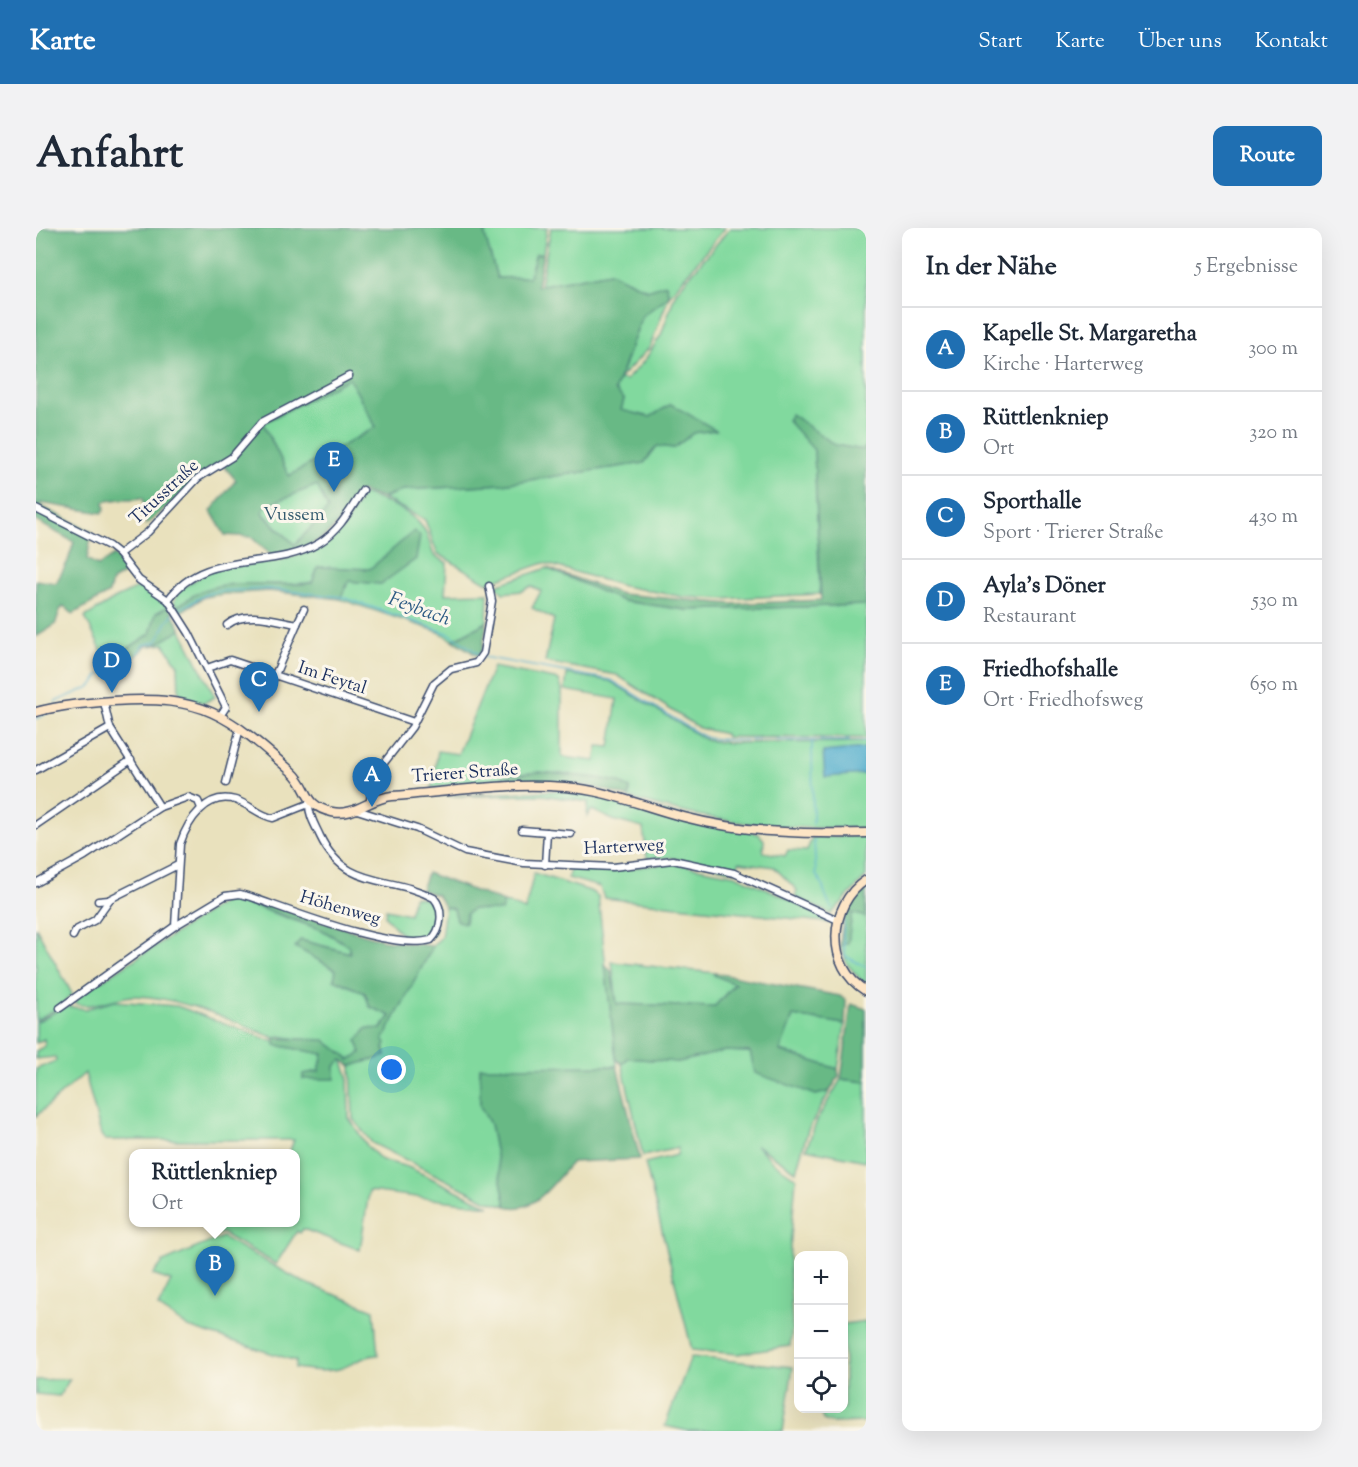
<!DOCTYPE html>
<html lang="de">
<meta charset="utf-8">
<style>
body{margin:0;font-family:"Sorts Mill Goudy",serif;background:#f2f2f3;color:#1f2937}
.controls{position:absolute;right:18px;bottom:18px;display:grid;overflow:hidden;border-radius:12px;box-shadow:0 6px 24px #0002}
.controls button{width:54px;height:54px;display:grid;place-items:center;padding:0;border:0;border-bottom:2px solid #e0e1e3;background:#fff;color:#1f2937;font:30px sans-serif}
.you{position:absolute;left:356px;top:842px;width:21px;height:21px;margin:-15px;border:4px solid #fff;border-radius:50%;background:#1a73e8;box-shadow:0 0 0 9px #1a73e833}
.badge{display:grid;place-items:center;width:39px;height:39px;border-radius:50%;background:#1f6fb2;color:#fff;font-size:20px;font-weight:700}
.pin{position:absolute;translate:-50% -50px;filter:drop-shadow(0 2px 3px #0008)}
.pin::after{content:'';position:absolute;top:32px;width:21px;height:18px;background:inherit;clip-path:polygon(0 0,100% 0,50% 100%)}
.popup{position:absolute;left:93px;top:921px;width:171px;height:78px;box-sizing:border-box;display:grid;place-content:center;border-radius:12px;background:#fff;filter:drop-shadow(0 2px 4px #0005);font-size:20px;white-space:nowrap;color:#747a83}
.popup b{font-size:22px;color:#1f2937}
.popup::after{content:'';position:absolute;left:50%;top:100%;margin-left:-12px;border:12px solid transparent;border-top-color:#fff}
.list{margin:0;padding:0;list-style:none}
h2{display:flex;justify-content:space-between;align-items:center;height:78px;margin:0;padding:0 24px;font-size:26px}
h2 small{font-size:20px;font-weight:400;color:#747a83}
.list li{display:grid;grid-template-columns:39px 1fr auto;gap:18px;align-items:center;box-sizing:border-box;height:84px;padding:0 24px;border-top:2px solid #e0e1e3}
.list b{display:block;font-size:22px;white-space:nowrap}
.list p{margin:0;font-size:20px;white-space:nowrap;color:#747a83}
.list em{font-size:20px;font-style:normal;color:#747a83}
.icon{flex:none;width:33px;height:33px;fill:none;stroke:currentColor;stroke-width:2;stroke-linecap:round;stroke-linejoin:round}
.map{position:relative;flex:none;width:830px;height:1203px;overflow:hidden;border-radius:12px}
header{display:flex;align-items:center;gap:36px;box-sizing:border-box;height:84px;padding:0 30px;background:#1f6fb2;color:#fff}
header strong{font-size:28px}
nav{display:flex;gap:33px;margin-inline-start:auto;font-size:21px}
.intro{display:flex;align-items:center;justify-content:space-between;box-sizing:border-box;height:144px;padding:0 36px}
h1{margin:0;font-size:42px}
.button{padding:15px 27px;border-radius:12px;background:#1f6fb2;color:#fff;font-size:21px;font-weight:700}
main{display:flex;gap:36px;padding:0 36px}
aside{flex:1;background:#fff;border-radius:12px;box-shadow:0 6px 24px #0002}
.map>svg:first-child{display:block}
.green{fill:#81d99e;stroke:#4e847e;stroke-width:1.5}
.forest{fill:#68b985;stroke:#427472;stroke-width:1.5;fill-rule:evenodd}
.water{fill:#4daccc;stroke:#346e95;stroke-width:1.5}
.lines{fill:none;stroke-linecap:round;stroke-linejoin:round}
.stream{stroke:#4daccc;stroke-width:1.5}
.street-casing{stroke:#3a4a6c;stroke-width:9}
.secondary-casing{stroke:#3a4a6c;stroke-width:11}
.street{stroke:#fff;stroke-width:6}
.secondary{stroke:#fde5c5;stroke-width:8}
.labels{text-anchor:middle;dominant-baseline:central;stroke-width:6;stroke-linejoin:round;paint-order:stroke}
.street-label{font-size:18px;fill:#1b2f5e;stroke:#fbf7ec}
.park-label{font-size:18px;fill:#345a6e;stroke:#fbf7ec}
.water-label{font-size:20px;font-style:italic;fill:#2c5b84;stroke:#fbf7ec}
</style>
<header>
<strong>Karte</strong>
<nav><a>Start</a><a>Karte</a><a>Über uns</a><a>Kontakt</a></nav>
</header>
<div class="intro"><h1>Anfahrt</h1><a class="button">Route</a></div>
<main>
<div class="map">
<svg width="830" height="1203" viewBox="0 0 830 1203">
<rect width="100%" height="100%" fill="#fbf7ec"/>
<filter id="ink" filterUnits="userSpaceOnUse"><feTurbulence type="fractalNoise" baseFrequency=".0167" numOctaves="2"/><feDisplacementMap in="SourceGraphic" scale="12" xChannelSelector="R" yChannelSelector="G"/><feConvolveMatrix kernelMatrix="1 2 1 2 8 2 1 2 1" color-interpolation-filters="sRGB"/></filter>
<filter id="wash" filterUnits="userSpaceOnUse"><feTurbulence type="fractalNoise" baseFrequency=".008" numOctaves="4" result="noise"/><feDisplacementMap in="SourceGraphic" scale="24" xChannelSelector="R" yChannelSelector="G"/><feGaussianBlur stdDeviation="1.35" result="paint"/><feColorMatrix in="noise" values="0 0 0 0 0 0 0 0 0 0 0 0 0 0 0 0 0 1.4 0 .05"/><feComposite in="paint" operator="in"/></filter>
<g filter="url(#wash)">
<rect width="100%" height="100%" fill="#e9e1bd"/>
<g class="green">
<polygon points="450,0 511,0 507,26 500,26 493,49 461,50 449,8"/>
<polygon points="515,0 689,0 633,68 614,119 583,151 590,152 609,132 625,107 640,64 694,0 830,0 830,218 827,222 799,217 755,186 778,221 784,366 687,371 648,369 587,358 508,335 451,355 401,325 389,292 347,270 367,262 466,256 608,235 621,218 638,220 657,205 585,182 588,171 579,163 606,88 633,68 630,56 612,62 574,44 504,58"/>
<polygon points="313,150 340,199 253,248 227,195"/>
<polygon points="281,257 292,281 259,317 226,284 229,278"/>
<path d="M327 266C349 273 375 282 388 301 393 308 394 319 398 327L411 335 409 366 452 365 451 394 417 412 403 404 304 371 313 353 345 356 378 304 334 341 283 339 276 354C245 360 198 350 168 362 159 365 149 374 140 379L138 374 142 363 176 341 246 332 275 323 307 300Z"/>
<polygon points="511,340 587,373 651,382 830,377 830,510 690,509 689,506 663,500 581,447 509,434 518,391 496,380 505,363 495,358 486,363 467,365 460,357"/>
<polygon points="106,358 133,378 120,385 114,406 71,434 49,389 80,370"/>
<polygon points="145,402 179,469 168,475 143,468 142,437 128,416 114,418"/>
<path d="M457 439 523 452 526 461V529L559 533 562 518 574 519 581 471 529 462 531 446 574 453 670 512 692 515 830 514V600C743 602 677 595 593 570L594 560 526 545 467 548 466 555 396 560 402 523 422 526Z"/>
<polygon points="533,562 723,606 728,612 727,624 749,628 752,622 771,623 776,609 830,608 830,649 795,686 759,669 761,662 738,639 703,634 701,643 636,630 611,630 607,600 577,592 556,582 551,588 552,574 506,567 408,568"/>
<polygon points="636,635 699,647 745,667 797,695 568,670 564,659 532,650 534,641 576,642"/>
<polygon points="498,645 554,663 562,668 581,838 444,840 444,878 454,896 470,978 450,972 336,915 317,891 315,838 350,828 347,812 397,718 405,709 409,679 418,680 429,695 430,686 437,681 465,682 468,674 489,682"/>
<polygon points="378,668 397,672 402,680 399,706 387,712 368,709 349,688 350,681 373,686"/>
<path d="M194 670 286 702 312 717 315 725 265 712 301 742 299 751 329 765 334 779 355 788 325 825 313 833C298 811 269 813 243 808L239 810C195 793 147 769 98 768 83 768 51 783 40 775V771L60 756Z"/>
<polygon points="816,685 830,689 830,758 811,736 804,718 812,715"/>
<polygon points="0,699 36,766 24,779 0,792"/>
<polygon points="576,734 679,745 679,747 699,755 678,779 581,776"/>
<polygon points="79,773 141,778 239,814 239,817 287,826 283,843 267,846 267,851 299,838 306,831 312,847 313,890 332,919 346,932 372,939 453,978 333,963 324,1022 267,1001 264,1005 261,1003 240,1036 186,1005 176,1008 184,995 260,994 260,926 253,925 258,912 69,912 65,907 49,845 0,888 0,841 20,833 19,829 0,831 0,823 9,818 8,811 0,815 0,794 30,778 49,781"/>
<polygon points="757,788 809,796 802,841 744,823"/>
<polygon points="689,823 714,824 780,867 794,863 772,902 760,943 720,917 738,935 760,950 753,1032 756,1099 754,1118 702,1126 656,1122 609,935 641,927 642,920 607,928 586,836 592,830 642,834"/>
<polygon points="805,851 830,854 830,933 770,921 782,890"/>
<path d="M186 1009 267 1054 338 1082 342 1127C329 1127 319 1135 306 1140 291 1145 275 1142 259 1140L260 1133 152 1099 122 1079 135 1053 117 1047 127 1034Z"/>
<polygon points="830,1093 830,1194 795,1195 787,1192 784,1181 808,1180 808,1096"/>
<polygon points="655,1129 757,1139 747,1203 652,1203 629,1198"/>
<polygon points="34,1151 23,1168 0,1166 0,1152"/>
</g>
<g class="forest">
<path d="M0 0H450L449 8 461 50 493 49 500 26H507L501 58 574 44 611 62 630 56 633 68 606 88 579 162 588 171 585 182 614 189 635 176 680 202 657 205 638 220 621 218 608 235 466 256 367 262 345 270 325 263C295 307 290 315 237 329L215 309 189 307 175 283 200 252 187 237 153 259 110 297 107 270C92 272 82 270 68 274L69 281 66 285 4 275 5 278 56 304 51 331 62 338 78 327 92 343 76 353 73 365 37 386 28 378 24 382 19 397 0 409V352L20 355 32 333 38 314 0 293ZM313 150 340 199 253 248 227 195ZM281 257 292 281 259 317 226 285 229 278Z"/>
<polygon points="755,186 799,217 827,222 830,218 830,377 651,382 587,373 511,340 585,366 696,376 785,372 778,222 751,192"/>
<path d="M378 303 384 308 380 331 345 356 313 353 304 371 233 363 188 366 168 369 143 385 140 379C149 374 159 365 168 362 197 350 244 360 276 355L282 339 334 341Z"/>
<path d="M133 378 145 402 121 416 109 418C104 428 85 441 75 442L71 434 114 406 120 385Z"/>
<polygon points="451,394 446,423 442,428 417,412"/>
<path d="M504 544 562 550 582 554 594 560 593 570C552 553 510 553 466 555V548Z"/>
<polygon points="391,645 468,674 465,683 437,681 430,686 429,695 421,693 418,681 409,679 401,667 385,662"/>
<path d="M830 659V689L816 685 812 715 804 718C806 695 809 673 830 659Z"/>
<path d="M206 669 347 712 397 718 347 812 350 815 348 820 350 828 315 838 306 832 299 838V851H267V846L283 843 287 826 239 817V810L289 812C293 818 306 822 313 832L325 825 321 813 331 800 345 801 355 788 334 779 329 765 298 751 300 742 259 719 264 712 314 725 312 717 286 702 202 671Z"/>
<polygon points="569,737 575,743 581,776 678,779 699,756 678,747 679,745 804,768 810,773 809,796 757,788 744,823 802,841 803,848 794,863 780,867 719,845 714,824 689,823 642,834 592,830 586,836 580,831"/>
<polygon points="815,776 830,781 830,854 805,851"/>
<path d="M581 838 604 931 536 934C518 953 499 987 470 978L454 896 444 878V839Z"/>
</g>
<polygon class="water" points="829,520 829,546 789,549 787,524"/>
<g class="lines">
<g class="stream">
<polyline points="142,382 171,366 183,363 233,361 306,369 414,406 443,426"/>
<polyline points="447,429 575,452 660,504 671,510 693,512 830,513"/>
<path d="M19 474 56 458 63 447C80 442 99 434 107 417L120 414C127 404 129 393 138 385"/>
<polyline points="0,491 11,485"/>
<polyline points="776,513 777,596"/>
<path d="M778 612 780 647C790 657 787 670 796 680"/>
<polyline points="808,692 807,706 809,728 830,739"/>
</g>
</g>
</g>
<g filter="url(#ink)">
<g class="lines">
<g class="street-casing">
<g id="street">
<polyline points="0,281 73,318 83,326 103,352 132,372 153,405 190,479 184,488"/>
<polyline points="83,326 112,304 162,250 196,229 226,194 313,148"/>
<path d="M132 372C170 319 233 345 283 315 304 302 314 282 327 262"/>
<polyline points="261,396 268,381"/>
<path d="M191 397C209 382 239 392 261 396L239 447"/>
<polyline points="171,440 194,432 378,494"/>
<polyline points="68,474 74,500 124,579"/>
<polyline points="0,542 74,500"/>
<polyline points="190,555 204,500"/>
<polyline points="334,572 337,549 376,499 398,455 415,441 440,435 447,425 456,373 453,358"/>
<polyline points="321,582 381,601 429,624 488,635 577,639 637,632 698,645 802,692"/>
<polyline points="0,597 95,532"/>
<polyline points="486,602 535,606"/>
<polyline points="509,637 511,604"/>
<polyline points="0,655 49,628 124,579 152,569 162,573 165,580"/>
<polyline points="62,673 73,672"/>
<path d="M139 698 144 616C152 592 171 564 199 572 213 576 224 588 237 590L275 575"/>
<polyline points="37,708 40,702 59,692 74,671 142,637"/>
<path d="M24 780 139 698 189 668 204 666 215 669C256 683 355 723 395 712 406 701 408 682 398 670 353 646 310 663 284 608 279 597 273 588 273 577"/>
</g>
</g>
<g class="secondary-casing">
<g id="secondary">
<path d="M0 484C25 477 51 475 77 473 167 467 191 486 256 544 274 560 267 578 296 584 318 589 334 570 356 568 413 564 472 554 529 559 570 562 609 579 648 589 708 605 769 606 830 605"/>
<path d="M830 652C792 677 789 739 830 763"/>
</g>
</g>
<use href="#street" class="street"/>
<use href="#secondary" class="secondary"/>
</g>
</g>
<g class="labels">
<g class="street-label">
<text transform="translate(129 265) rotate(-43)">Titusstraße</text>
<text transform="translate(296 451) rotate(18)">Im Feytal</text>
<text transform="translate(429 546) rotate(-4)">Trierer Straße</text>
<text transform="translate(588 620) rotate(-3)">Harterweg</text>
<text transform="translate(304 681) rotate(16)">Höhenweg</text>
</g>
<g class="park-label">
<text x="258" y="288">Vussem</text>
</g>
<g class="water-label">
<text transform="translate(383 382) rotate(20)">Feybach</text>
</g>
</g>
</svg>
<div class="controls">
<button>+</button>
<button>−</button>
<button><svg class="icon" aria-label="locate" viewBox="0 0 24 24"><circle cx="12" cy="12" r="6"/><path d="M12 2v4M12 18v4M2 12h4M18 12h4"/></svg></button>
</div>
<div class="you"></div>
<div class="pin badge" style="left:336px;top:579px">A</div>
<div class="pin badge" style="left:179px;top:1068px">B</div>
<div class="popup"><b>Rüttlenkniep</b>Ort</div>
<div class="pin badge" style="left:223px;top:484px">C</div>
<div class="pin badge" style="left:76px;top:465px">D</div>
<div class="pin badge" style="left:298px;top:264px">E</div>
</div>
<aside>
<h2>In der Nähe<small>5 Ergebnisse</small></h2>
<ul class="list">
<li><span class="badge">A</span><div><b>Kapelle St. Margaretha</b><p>Kirche · Harterweg</p></div><em>300 m</em></li>
<li><span class="badge">B</span><div><b>Rüttlenkniep</b><p>Ort</p></div><em>320 m</em></li>
<li><span class="badge">C</span><div><b>Sporthalle</b><p>Sport · Trierer Straße</p></div><em>430 m</em></li>
<li><span class="badge">D</span><div><b>Ayla's Döner</b><p>Restaurant</p></div><em>530 m</em></li>
<li><span class="badge">E</span><div><b>Friedhofshalle</b><p>Ort · Friedhofsweg</p></div><em>650 m</em></li>
</ul>
</aside>
</main>
